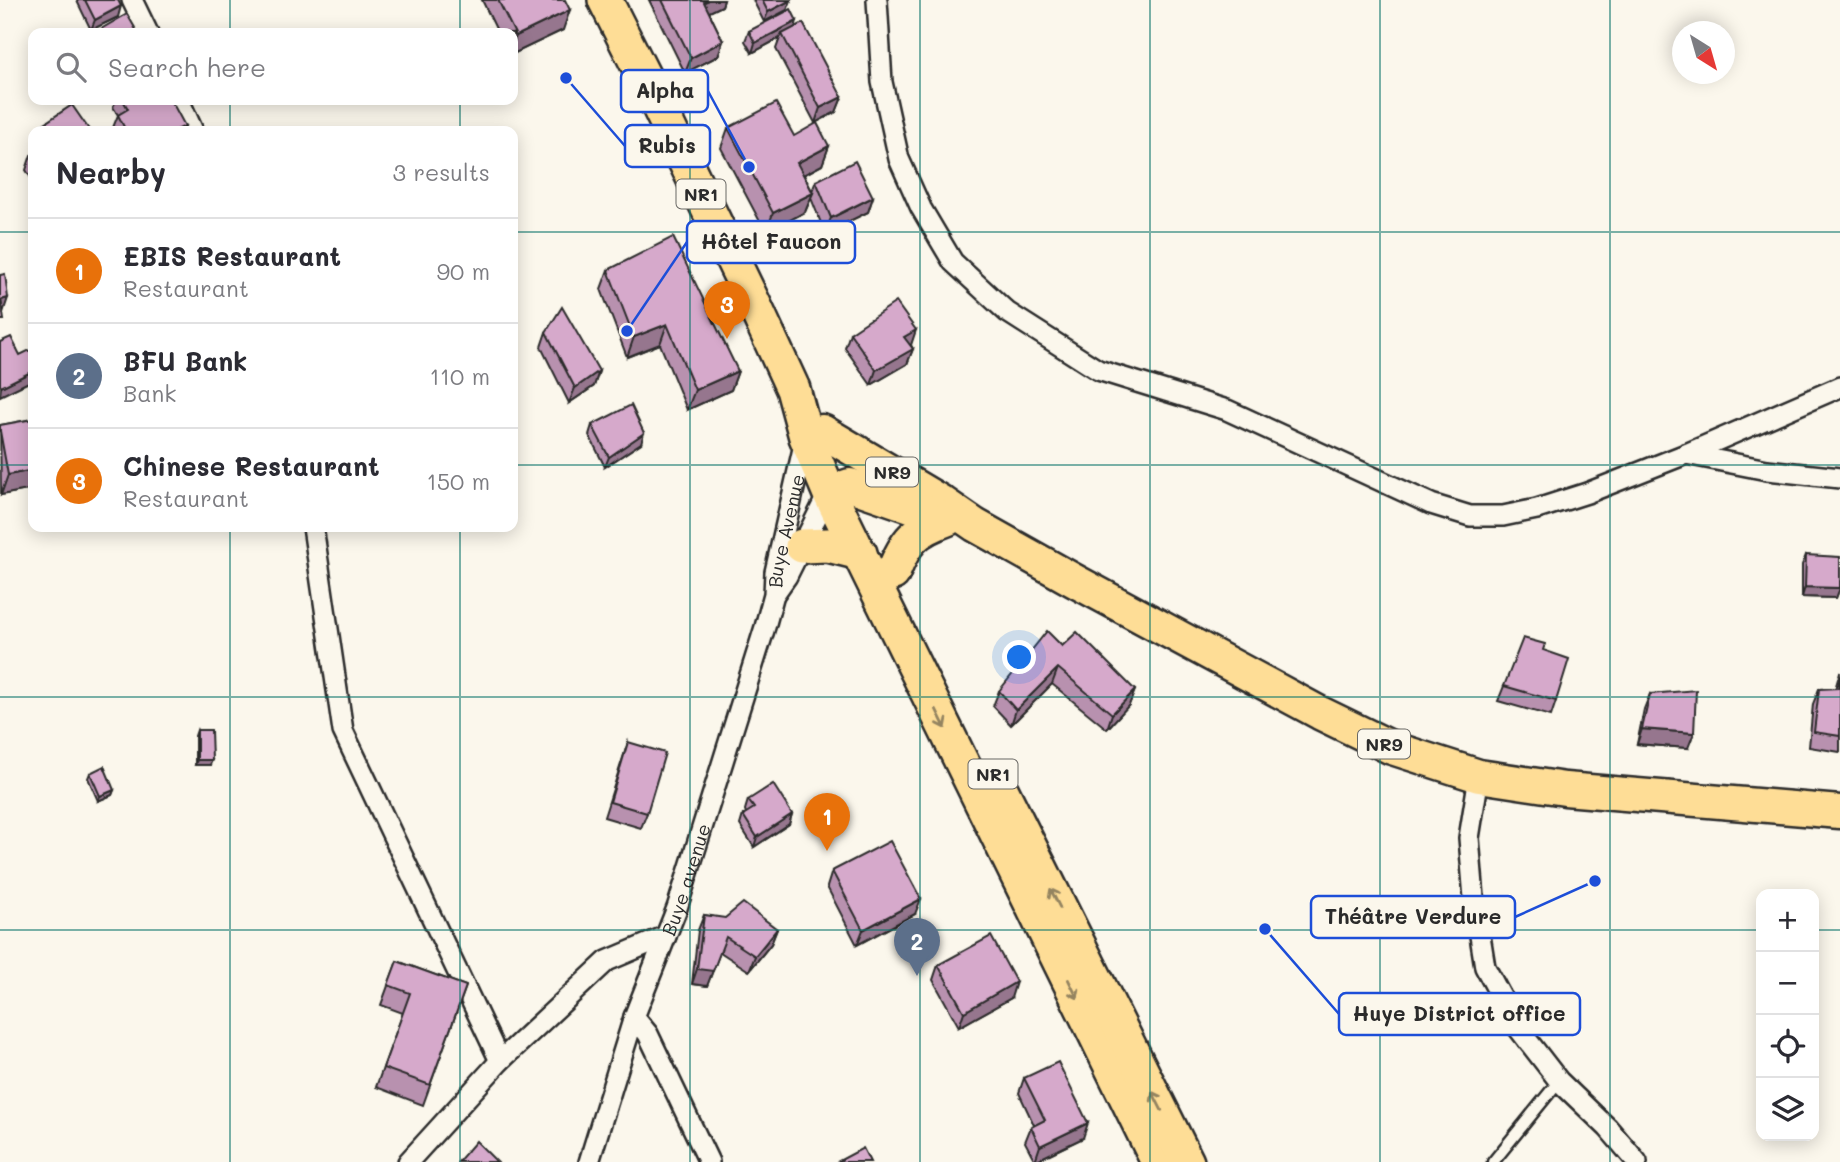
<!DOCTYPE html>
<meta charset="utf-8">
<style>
body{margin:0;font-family:Mali,sans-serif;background:#f7f7f7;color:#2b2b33}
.controls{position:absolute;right:21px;bottom:21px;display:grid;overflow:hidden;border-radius:14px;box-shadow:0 4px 18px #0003}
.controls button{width:63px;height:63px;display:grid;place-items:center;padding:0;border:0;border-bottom:2px solid #e1e1e2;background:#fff;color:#2b2b33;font:35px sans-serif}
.compass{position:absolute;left:1672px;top:21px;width:63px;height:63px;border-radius:50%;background:#fff;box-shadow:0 4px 18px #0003;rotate:143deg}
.you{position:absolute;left:1020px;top:658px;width:24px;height:24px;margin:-18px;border:5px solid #fff;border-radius:50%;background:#1a73e8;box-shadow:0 0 0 10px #1a73e833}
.badge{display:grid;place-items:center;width:46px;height:46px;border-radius:50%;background:#2563eb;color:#fff;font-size:23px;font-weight:700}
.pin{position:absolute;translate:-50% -58px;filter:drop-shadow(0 2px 4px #0008)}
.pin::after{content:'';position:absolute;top:37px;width:24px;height:21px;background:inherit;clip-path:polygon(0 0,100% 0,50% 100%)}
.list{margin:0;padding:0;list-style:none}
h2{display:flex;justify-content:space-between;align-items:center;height:91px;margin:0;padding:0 28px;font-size:30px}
h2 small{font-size:23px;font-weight:400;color:#7c7c81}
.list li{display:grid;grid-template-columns:46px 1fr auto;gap:21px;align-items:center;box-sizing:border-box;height:105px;padding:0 28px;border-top:2px solid #e1e1e2}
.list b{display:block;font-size:26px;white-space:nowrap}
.list p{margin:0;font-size:23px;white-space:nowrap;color:#7c7c81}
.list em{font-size:23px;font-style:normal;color:#7c7c81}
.icon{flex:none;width:38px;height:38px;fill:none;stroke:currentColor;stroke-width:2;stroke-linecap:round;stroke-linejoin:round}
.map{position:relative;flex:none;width:1840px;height:1162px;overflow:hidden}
.search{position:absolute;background:#fff;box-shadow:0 4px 18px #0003;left:28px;top:28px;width:490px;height:77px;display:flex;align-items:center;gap:18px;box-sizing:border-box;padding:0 24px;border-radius:14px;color:#7c7c81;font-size:26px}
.panel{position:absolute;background:#fff;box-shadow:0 4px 18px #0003;left:28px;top:126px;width:490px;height:406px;border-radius:14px}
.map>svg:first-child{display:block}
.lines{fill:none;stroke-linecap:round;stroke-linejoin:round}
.service-casing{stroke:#2b2b2b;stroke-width:15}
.minor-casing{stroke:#2b2b2b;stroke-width:24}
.primary-casing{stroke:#2b2b2b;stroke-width:37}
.trunk-casing{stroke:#2b2b2b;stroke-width:38}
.service{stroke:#fbf7ec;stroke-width:10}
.minor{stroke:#fbf7ec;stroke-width:19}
.primary{stroke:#fedd96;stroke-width:32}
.trunk{stroke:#fedd96;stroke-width:33}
.wall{fill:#b891af;stroke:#2b2b2b;stroke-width:2}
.shaded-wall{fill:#96768e;stroke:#2b2b2b;stroke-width:2}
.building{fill:#d6a9cb;stroke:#2b2b2b;stroke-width:2}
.oneway{stroke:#948460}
.grid{fill:none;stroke:#0f766e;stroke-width:2;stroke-opacity:0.55}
.labels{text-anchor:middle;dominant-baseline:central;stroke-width:5;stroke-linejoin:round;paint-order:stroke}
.shield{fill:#fbf7ec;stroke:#696865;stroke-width:2}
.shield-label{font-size:18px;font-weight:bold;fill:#2b2b2b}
.street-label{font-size:19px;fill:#2b2b2b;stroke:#fbf7ec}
.leader{fill:none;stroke:#1d4ed8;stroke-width:2.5}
.callout-dot{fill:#1d4ed8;stroke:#fbf7ec;stroke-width:2.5}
.callout{fill:#fbf7ec;stroke:#1d4ed8;stroke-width:2.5}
.callout-label{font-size:21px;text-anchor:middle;font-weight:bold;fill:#2b2b2b}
</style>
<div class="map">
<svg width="1840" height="1162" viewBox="0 0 1840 1162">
<rect width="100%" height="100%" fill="#fbf7ec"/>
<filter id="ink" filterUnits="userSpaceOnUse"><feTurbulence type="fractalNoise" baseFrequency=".0143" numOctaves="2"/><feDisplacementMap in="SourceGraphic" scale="14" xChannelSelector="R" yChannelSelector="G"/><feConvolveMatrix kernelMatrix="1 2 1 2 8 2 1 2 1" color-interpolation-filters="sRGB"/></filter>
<g filter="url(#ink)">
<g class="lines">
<g class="service-casing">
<polyline id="service" points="1493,1162 1559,1081"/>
</g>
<g class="minor-casing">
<g id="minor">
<polyline points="132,0 148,33"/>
<polyline points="877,0 882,82 899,159 921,208 953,262 1007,312 1098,370 1227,410 1431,504 1470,516 1503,516 1537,509 1587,493 1686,454 1840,387"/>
<polyline points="179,100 193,131"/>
<polyline points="1686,454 1767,470 1840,478"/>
<polyline points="313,527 343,731 500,1061"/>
<polyline points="775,593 787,576 829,492"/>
<polyline points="1479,776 1469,838 1474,898 1485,967 1518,1028 1559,1081 1608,1128 1637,1162"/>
<polyline points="634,1017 648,1034 709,1162"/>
<polyline points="408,1162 500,1061 607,961 666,936"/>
<path id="s1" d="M589 1162 634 1017 677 908 765 627 774 594 775 572 805 440"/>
</g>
</g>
<g class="primary-casing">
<g id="primary">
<polyline points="806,437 822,431 943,503 975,525 1075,581 1320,713 1392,748 1479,776 1565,789 1840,812"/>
<polyline points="829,492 850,485 937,515"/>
</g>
</g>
<g class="trunk-casing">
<g id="trunk">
<polyline points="605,0 658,105 753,302 793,389 806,437 829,492 1158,1162"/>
<polyline points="802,546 828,545 860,553"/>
<path d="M893 573C906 540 914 531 947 519"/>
<polyline points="996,779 1187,1162"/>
</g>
</g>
<use href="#service" class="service"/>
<use href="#minor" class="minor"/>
<use href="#primary" class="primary"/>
<use href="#trunk" class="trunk"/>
</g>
<g class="wall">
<polygon points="78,0 118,0 118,17 91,30 77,1"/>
<polygon points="482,0 565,0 563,30 513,54 513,33 498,33"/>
<polygon points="649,0 724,0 722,6 709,12 723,41 718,56 685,73"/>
<polygon points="753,0 791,0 787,10 764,22"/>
<polygon points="795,27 842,97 836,112 815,123 776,49 780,38 752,53 745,41 749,31"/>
<polygon points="116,100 160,100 185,126 183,131 113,131 112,130 118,115 113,107"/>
<polygon points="728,128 794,136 829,146 822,165 804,175 812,191 816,181 873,197 868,212 825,233 811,198 805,212 766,233 721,148"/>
<polygon points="33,154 33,181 26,170 31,155"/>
<polygon points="608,270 738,371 731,390 687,410 660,344 627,357 601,289"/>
<polygon points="546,332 599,371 594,386 569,403 541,347"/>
<polygon points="850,333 911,345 913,349 907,364 871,385 845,348"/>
<polygon points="33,419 33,489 1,495 0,425"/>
<polygon points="592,425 641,443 605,467 589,435"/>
<polygon points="1806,555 1840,588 1836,598 1802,597 1802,565"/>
<polygon points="1062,646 1135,690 1129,705 1107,729 1052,684 1011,725 993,706 999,691"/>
<polygon points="1543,650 1556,701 1551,716 1498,701 1504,686"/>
<polygon points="1840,672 1840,752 1809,747 1813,704 1819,689 1835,689"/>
<polygon points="1650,694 1688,748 1637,744 1644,709"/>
<polygon points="197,730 210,765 195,765 195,736"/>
<polygon points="628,742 647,813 641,828 604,817"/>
<polygon points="90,773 114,790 112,795 98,801 88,778"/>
<polygon points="748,800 792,814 789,824 754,847 740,825 743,815 746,813 745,810"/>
<polygon points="832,871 915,914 857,945 827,887"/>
<polygon points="704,915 777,929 771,944 749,971 720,952 707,986 692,984 698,930"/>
<polygon points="397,961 466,986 423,1105 376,1087 403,1013 381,1005"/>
<polygon points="938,965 1011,998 959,1027 933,980"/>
<polygon points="1024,1078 1083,1138 1035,1161 1025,1142 1031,1127 1034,1125 1019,1093"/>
</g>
<g class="shaded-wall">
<polygon points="709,0 724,0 722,6 699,17 704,2"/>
<polygon points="791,0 787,10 764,22 768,12"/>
<polygon points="121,6 118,17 91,30 95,20"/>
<polygon points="570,10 563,30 513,54 513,45 516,36"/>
<polygon points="797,21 794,31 782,34 780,38 752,53 755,43"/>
<polygon points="723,41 718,56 685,73 691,58"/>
<polygon points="842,97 836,112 815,123 820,108"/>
<polygon points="185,126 183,131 175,131"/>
<polygon points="829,146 822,165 790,182 797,163"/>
<polygon points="813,193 805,212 766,233 773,213"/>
<polygon points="873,197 868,212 825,233 831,218"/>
<polygon points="8,298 3,313 1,300"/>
<polygon points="667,324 660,344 627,357 634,337"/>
<polygon points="916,330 911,345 899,352 904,337"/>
<polygon points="913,349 907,364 871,385 876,370"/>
<polygon points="33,371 33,380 0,396 1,387"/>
<polygon points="599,371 594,386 569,403 575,388"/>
<polygon points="738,371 731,390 687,410 695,390"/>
<polygon points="644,433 641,443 605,467 609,457"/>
<polygon points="33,470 33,489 1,495 8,475"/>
<polygon points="1805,587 1840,588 1836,598 1802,597"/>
<polygon points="1058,668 1052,684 1011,725 1016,710"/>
<polygon points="1135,690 1129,705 1107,729 1112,714"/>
<polygon points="1642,729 1694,733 1688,748 1637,744"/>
<polygon points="197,760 212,760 210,765 195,765"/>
<polygon points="114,790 112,795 98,801 100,796"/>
<polygon points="792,814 789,824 754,847 757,837"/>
<polygon points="921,899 915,914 857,945 863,930"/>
<polygon points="777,929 771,944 749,971 755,956"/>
<polygon points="720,952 707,986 692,984 697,969"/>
<polygon points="1016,982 1011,998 959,1027 964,1012"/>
<polygon points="1088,1123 1083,1138 1035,1161 1040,1146"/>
</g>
<g class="building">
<polygon points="85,0 118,0 121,6 95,20"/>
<polygon points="498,0 565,0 570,10 516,36"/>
<polygon points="662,0 709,0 704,2 723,41 691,58"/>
<polygon points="762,0 791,0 768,12"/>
<polygon points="791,9 797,21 755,43 749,31"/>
<polygon points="127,14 138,33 94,33"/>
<polygon points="803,23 842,97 820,108 782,34"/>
<polygon points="123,100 160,100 161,101 171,100 185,126 175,131 126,131 118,115 128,109"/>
<polygon points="776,103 794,136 817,123 829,146 797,163 813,193 773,213 728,128"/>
<polygon points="72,105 90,131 38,131 36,129"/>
<polygon points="855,161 873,197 831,218 816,181"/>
<polygon points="673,237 738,371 695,390 667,324 634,337 608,270"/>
<polygon points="5,274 8,298 1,300 4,320 0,320 0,275"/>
<polygon points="896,302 916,330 904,337 913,349 876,370 850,333"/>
<polygon points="562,307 599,371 575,388 546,332"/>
<polygon points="11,337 20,355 30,350 33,356 33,371 1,387 0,385 0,342"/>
<polygon points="631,405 644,433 609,457 592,425"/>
<polygon points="33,419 33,470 8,475 0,431 0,425"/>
<polygon points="1806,555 1840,557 1840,588 1805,587"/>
<polygon points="1047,631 1062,646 1077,632 1135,690 1112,714 1058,668 1016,710 999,691"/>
<polygon points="1523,638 1545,644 1543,650 1569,659 1556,701 1504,686"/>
<polygon points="1840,675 1840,736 1814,732 1819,689 1838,688"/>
<polygon points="1696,690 1694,733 1642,729 1650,694"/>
<polygon points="197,730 211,730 212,760 197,760"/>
<polygon points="628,742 665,753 647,813 610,802"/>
<polygon points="104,766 114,790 100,796 90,773"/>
<polygon points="773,784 792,814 757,837 743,815 754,808 748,800"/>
<polygon points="890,841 921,899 863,930 832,871"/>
<polygon points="743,903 777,929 755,956 726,937 713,971 697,969 704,915 725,918"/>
<polygon points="991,936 1016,982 964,1012 938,965"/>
<polygon points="397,961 466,986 430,1085 383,1068 410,993 388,985"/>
<polygon points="1058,1062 1088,1123 1040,1146 1031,1127 1045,1120 1024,1078"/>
<polygon points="476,1141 497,1162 458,1162"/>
<polygon points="863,1148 870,1162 837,1162"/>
</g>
<defs><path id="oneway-shaft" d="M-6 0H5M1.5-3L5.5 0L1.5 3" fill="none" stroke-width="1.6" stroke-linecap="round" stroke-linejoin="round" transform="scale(1.75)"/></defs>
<g class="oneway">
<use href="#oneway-shaft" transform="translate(941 719) rotate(64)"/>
<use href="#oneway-shaft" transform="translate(1055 898) rotate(-117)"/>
<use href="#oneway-shaft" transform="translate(1073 989) rotate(64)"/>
<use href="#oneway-shaft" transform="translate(1157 1101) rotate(-117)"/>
</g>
</g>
<path class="grid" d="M230 0V33M460 0V33M690 0V1162M920 0V1162M1150 0V1162M1380 0V1162M1610 0V1162M230 100V131M460 100V131M0 232H33M513 232H1840M0 465H33M513 465H1840M230 527V1162M460 527V1162M0 697H1840M0 930H1761M1814 930H1840"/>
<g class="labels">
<g class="shield">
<rect x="676.5" y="179.5" width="49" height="29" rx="5"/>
<rect x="866" y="457.5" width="52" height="29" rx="5"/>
<rect x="1358" y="729.5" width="52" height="29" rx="5"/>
<rect x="968.5" y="759.5" width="49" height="29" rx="5"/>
</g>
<g class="shield-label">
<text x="701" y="194">NR1</text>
<text x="892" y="472">NR9</text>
<text x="1384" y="744">NR9</text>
<text x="993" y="774">NR1</text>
</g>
<g class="street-label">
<text stroke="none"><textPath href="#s1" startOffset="662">Buye Avenue</textPath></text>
<text stroke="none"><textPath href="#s1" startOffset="299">Buye avenue</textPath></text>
</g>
</g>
<path class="leader" d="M749 167L708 91M566 78L625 146M627 331L687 242M1595 881L1515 917M1265 929L1339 1014"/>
<g class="callout-dot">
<circle cx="749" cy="167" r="7"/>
<circle cx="566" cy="78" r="7"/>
<circle cx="627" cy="331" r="7"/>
<circle cx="1595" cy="881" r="7"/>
<circle cx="1265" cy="929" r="7"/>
</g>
<g class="callout">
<rect x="621" y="70" width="87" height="42" rx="7"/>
<rect x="625" y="125" width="85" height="42" rx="7"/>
<rect x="687" y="221" width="168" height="42" rx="7"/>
<rect x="1311" y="896" width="204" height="42" rx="7"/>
<rect x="1339" y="993" width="241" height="42" rx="7"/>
</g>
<g class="callout-label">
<text x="665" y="98">Alpha</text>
<text x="667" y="153">Rubis</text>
<text x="771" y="249">Hôtel Faucon</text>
<text x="1413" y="924">Théâtre Verdure</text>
<text x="1459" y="1021">Huye District office</text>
</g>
</svg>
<div class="controls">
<button>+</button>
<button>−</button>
<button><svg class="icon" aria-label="locate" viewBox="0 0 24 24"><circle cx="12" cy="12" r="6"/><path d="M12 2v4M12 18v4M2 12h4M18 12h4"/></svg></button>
<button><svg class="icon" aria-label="layers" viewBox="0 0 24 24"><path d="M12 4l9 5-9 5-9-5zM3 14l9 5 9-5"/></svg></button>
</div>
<svg class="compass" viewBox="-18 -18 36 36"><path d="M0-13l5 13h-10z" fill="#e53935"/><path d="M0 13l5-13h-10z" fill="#7c7c81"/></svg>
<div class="you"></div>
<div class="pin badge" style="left:827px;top:851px;background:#e8710a">1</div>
<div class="pin badge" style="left:917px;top:976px;background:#5c6f8a">2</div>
<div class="pin badge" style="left:727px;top:339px;background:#e8710a">3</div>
<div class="search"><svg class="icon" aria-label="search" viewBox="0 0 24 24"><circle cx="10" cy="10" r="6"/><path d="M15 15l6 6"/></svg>Search here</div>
<section class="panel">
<h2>Nearby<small>3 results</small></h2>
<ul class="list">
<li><span class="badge" style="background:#e8710a">1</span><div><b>EBIS Restaurant</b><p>Restaurant</p></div><em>90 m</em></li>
<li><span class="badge" style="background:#5c6f8a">2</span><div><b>BFU Bank</b><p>Bank</p></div><em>110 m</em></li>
<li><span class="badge" style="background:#e8710a">3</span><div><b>Chinese Restaurant</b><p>Restaurant</p></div><em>150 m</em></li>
</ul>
</section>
</div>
